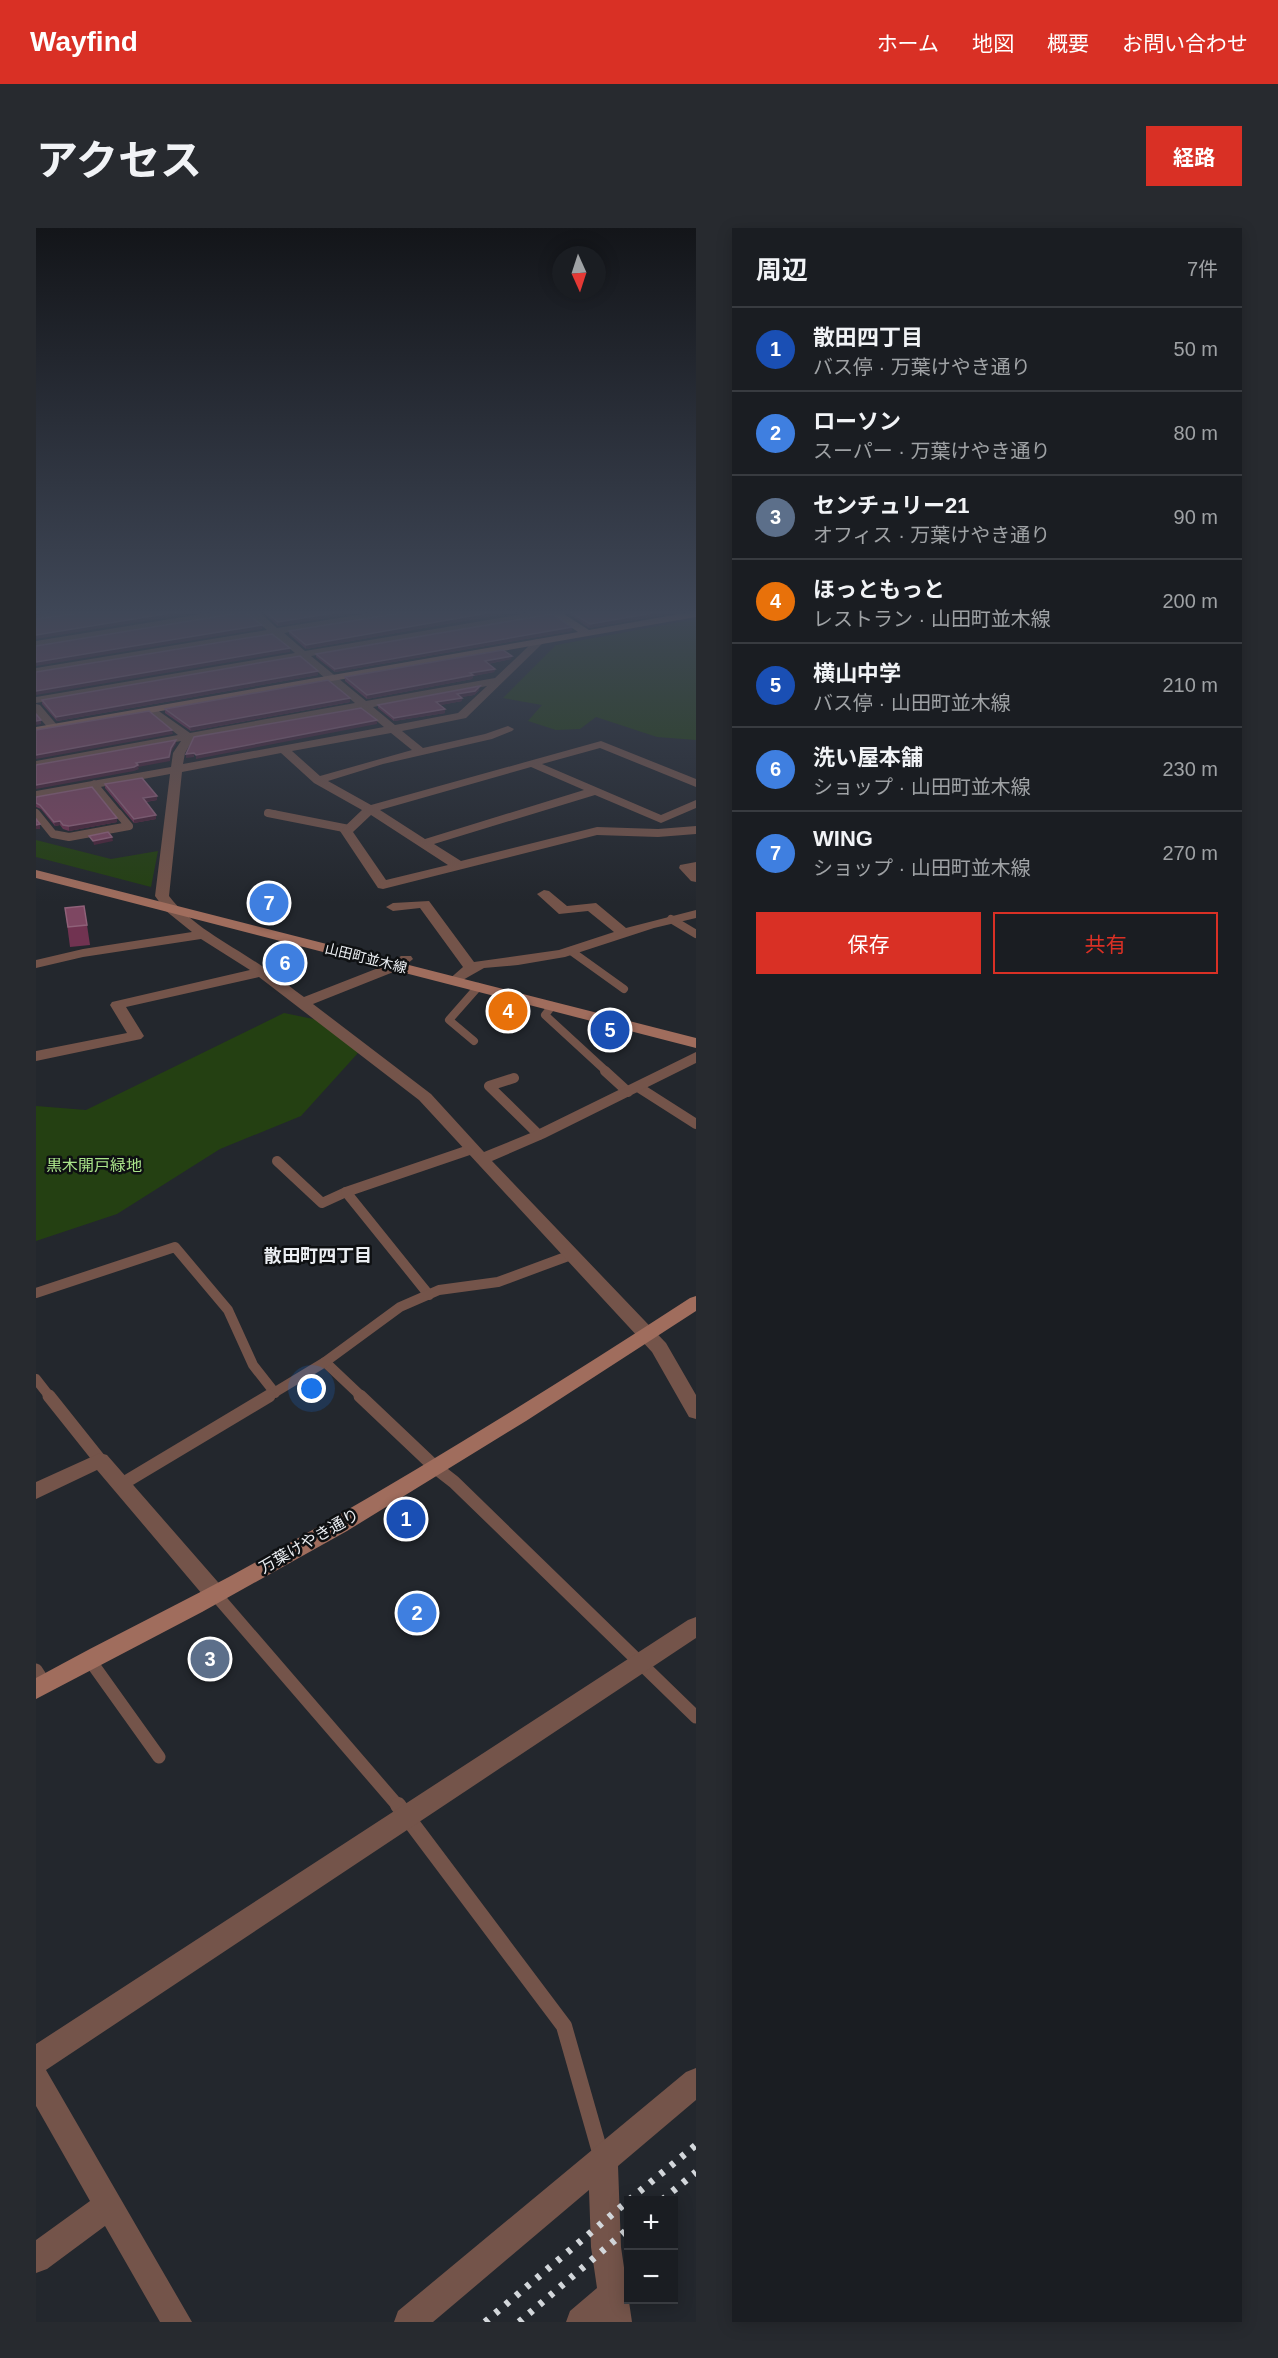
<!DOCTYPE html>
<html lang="ja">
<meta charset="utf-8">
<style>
body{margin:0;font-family:Arial,"Noto Sans JP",sans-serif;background:#272a2f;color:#f1f3f6}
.controls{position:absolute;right:18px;bottom:18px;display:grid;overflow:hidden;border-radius:0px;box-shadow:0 3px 15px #0003}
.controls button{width:54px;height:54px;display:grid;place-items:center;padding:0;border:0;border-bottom:2px solid #383b40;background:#1a1d22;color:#f1f3f6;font:30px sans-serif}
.compass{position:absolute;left:516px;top:18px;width:54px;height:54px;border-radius:50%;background:#1a1d22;box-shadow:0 3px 15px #0003;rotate:177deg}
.you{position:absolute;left:276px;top:1161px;width:21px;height:21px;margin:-15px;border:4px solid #fff;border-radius:50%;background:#1a73e8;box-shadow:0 0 0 9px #1a73e833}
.badge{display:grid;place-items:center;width:39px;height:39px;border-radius:50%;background:#d93025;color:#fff;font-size:20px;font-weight:700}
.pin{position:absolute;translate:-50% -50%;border:3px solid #fff;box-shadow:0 2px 6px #0006}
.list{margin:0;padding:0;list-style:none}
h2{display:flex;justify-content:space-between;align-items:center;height:78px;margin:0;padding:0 24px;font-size:26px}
h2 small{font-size:20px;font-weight:400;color:#9fa2a5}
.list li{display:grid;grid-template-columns:39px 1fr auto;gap:18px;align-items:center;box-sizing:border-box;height:84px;padding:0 24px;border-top:2px solid #383b40}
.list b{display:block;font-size:22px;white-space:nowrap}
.list p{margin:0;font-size:20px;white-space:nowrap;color:#9fa2a5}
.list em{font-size:20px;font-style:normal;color:#9fa2a5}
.actions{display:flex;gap:12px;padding:18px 24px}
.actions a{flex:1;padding:14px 0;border:2px solid #d93025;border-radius:0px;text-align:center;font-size:21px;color:#d93025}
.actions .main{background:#d93025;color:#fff}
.map{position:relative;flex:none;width:660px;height:2094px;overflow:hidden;border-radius:0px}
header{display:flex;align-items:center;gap:36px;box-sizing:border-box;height:84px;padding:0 30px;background:#d93025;color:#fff}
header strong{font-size:28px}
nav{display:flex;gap:33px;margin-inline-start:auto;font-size:21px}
.intro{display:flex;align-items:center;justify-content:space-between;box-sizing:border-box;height:144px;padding:0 36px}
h1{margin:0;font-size:42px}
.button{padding:15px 27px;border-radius:0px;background:#d93025;color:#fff;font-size:21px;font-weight:700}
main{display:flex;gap:36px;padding:0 36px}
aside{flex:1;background:#1a1d22;border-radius:0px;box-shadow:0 3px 15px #0003}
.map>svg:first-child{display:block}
.green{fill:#244012}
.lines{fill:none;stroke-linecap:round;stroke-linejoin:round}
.lane-far4{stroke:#74544a;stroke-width:7}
.lane-far3{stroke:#74544a;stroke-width:8}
.lane-far2{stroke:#74544a;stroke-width:10}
.lane-far1{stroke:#74544a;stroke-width:13}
.lane{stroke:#74544a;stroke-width:16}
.street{fill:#74544a;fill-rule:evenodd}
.secondary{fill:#a06d5d;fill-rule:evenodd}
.rail{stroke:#d3d7db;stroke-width:7;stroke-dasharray:4.5 9;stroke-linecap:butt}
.wall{fill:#713351}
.shaded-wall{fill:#4c263b}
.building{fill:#7e4762;stroke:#8f6179;stroke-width:1.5}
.labels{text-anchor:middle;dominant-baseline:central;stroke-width:5;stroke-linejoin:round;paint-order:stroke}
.far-street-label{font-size:14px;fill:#ebeef2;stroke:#0e1012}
.park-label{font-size:16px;fill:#aae48a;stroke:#0e1012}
.street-label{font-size:16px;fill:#ebeef2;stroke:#0e1012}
.neighbourhood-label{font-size:18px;font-weight:bold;fill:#ebeef2;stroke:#0e1012}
</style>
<header>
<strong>Wayfind</strong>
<nav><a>ホーム</a><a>地図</a><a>概要</a><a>お問い合わせ</a></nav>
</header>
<div class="intro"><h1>アクセス</h1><a class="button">経路</a></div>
<main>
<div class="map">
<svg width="660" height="2094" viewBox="0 0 660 2094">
<rect width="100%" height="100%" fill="#23272d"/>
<g class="green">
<polygon points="660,391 660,512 621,509 560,489 544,501 520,502 492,493 506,477 467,470 520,417"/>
<polygon points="0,612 75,631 122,623 115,659 0,629"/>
<polygon points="248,785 287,793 322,825 265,888 184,921 81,986 0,1013 0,878 50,882"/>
</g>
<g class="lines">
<g class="lane-far4">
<polyline points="58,556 83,586"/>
<polyline points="232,585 239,586"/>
</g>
<g class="lane-far3">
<polyline points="0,585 17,606 33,609 93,598 82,585"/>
<polyline points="232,585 313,601"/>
<polyline points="635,691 660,706"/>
<polyline points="535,723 588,761"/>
<polyline points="516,778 509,787 571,844"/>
<polyline points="438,813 413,792 442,759"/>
</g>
<g class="lane-far2">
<polyline points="569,843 592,864"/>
<polyline points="478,850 453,858 503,907"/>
<polyline points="602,859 660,896"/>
<polyline points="241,933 286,975 310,964"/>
<polyline points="0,1065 139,1019 192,1082 217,1137 239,1165"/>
<polyline points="393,1067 310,964 436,921"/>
<polyline points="289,1134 326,1169"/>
<polyline points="0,1151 14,1169"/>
<polyline points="231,1169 289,1134 364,1079 403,1062 462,1054 535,1027"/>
</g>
<g class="lane-far1">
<polyline points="13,1168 64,1232"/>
<polyline points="324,1168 400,1240 418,1254 660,1489"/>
<polyline points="86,1256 233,1168"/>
<polyline points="180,1367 363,1579"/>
<polyline points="53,1431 123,1529"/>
<polyline points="0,1442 9,1456"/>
</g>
<polyline class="lane" points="362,1577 528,1798 566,1931"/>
<g class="street">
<polygon points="39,381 64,381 59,384 0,393 0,387"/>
<path d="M196 381H220L241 400 359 381H382L377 384 248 405 269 423 516 381H539L534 384 275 428 330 473 459 450 500 411 509 413 430 490 366 503 387 520 449 506 472 498 478 501 476 503 456 511 347 536 292 553 335 577 565 513 660 551V559L564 520 506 536 625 587 660 572V580L625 595 559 567 398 616 425 633 561 599 622 601 660 598V606L622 609 561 607 347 661 342 660 304 603 326 582 278 555 245 525 146 544 133 668C157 700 198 718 230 741 243 749 255 760 268 769L355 735 365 728H375L377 731 365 741 277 776 395 866 448 924 497 904 660 824V835L509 910 456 933 630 1115 660 1167V1191L653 1189 616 1124 383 872 223 749 90 779 108 808 105 811 0 833V823L91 805 74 777 76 774 214 742 165 711 47 729 0 740V732L47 721 156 704 130 683 119 668 134 546 0 571V563L135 539 137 525 145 513 0 539V533L142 507 113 484 112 482 117 479 154 505 319 475 265 430 0 475V469L259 425 237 407 0 446V440L231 402 210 385 0 419V413ZM451 458 422 485 359 497 337 479ZM326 481 348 499 147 536 149 525 157 511ZM355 505 376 522 284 548 256 523ZM495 539 548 562 389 611 344 582ZM335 587 412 637 350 652 317 604Z"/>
<polygon points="0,476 4,477 21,497 21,501 13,501 0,486"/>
<polygon points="660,634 660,654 655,653 643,640 644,637"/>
<polygon points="508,662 513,663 531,678 560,675 590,700 660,682 660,690 618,700 529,729 482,737 448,740 418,757 411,753 427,739 384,680 357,683 350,679 357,675 393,673 438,734 523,722 578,704 552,683 523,686 501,666"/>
<polygon points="64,1225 71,1227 188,1361 191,1367 188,1373 180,1376 172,1373 61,1242 0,1271 0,1254"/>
<polygon points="660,1389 660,1410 10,1842 156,2094 124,2094 69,1998 11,2041 0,2045 0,2012 54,1973 0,1878 0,1816 652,1392"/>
<polygon points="660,1840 660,1872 582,1938 585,2019 596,2094 530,2094 534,2083 561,2060 555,2019 553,1962 397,2094 358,2094 362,2083 650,1844"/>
</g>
<g class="secondary">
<polygon points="508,381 520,381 553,402 660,383 660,389 0,505 0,499 542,404"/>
<polygon points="0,642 660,810 660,820 0,650"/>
<path d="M660 1068V1083L490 1193 311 1303 166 1384 0 1471V1450C78 1407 159 1369 236 1325 378 1245 517 1159 654 1070Z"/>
</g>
<g class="rail">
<polyline points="593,1972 660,1917"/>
<polyline points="626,1972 660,1944"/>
<polyline points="449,2094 592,1973"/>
<polyline points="483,2094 592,2001"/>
</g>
</g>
<g class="wall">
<polygon points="223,381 344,381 242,398"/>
<polygon points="495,381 270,421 253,406 253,403 377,383"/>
<polygon points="660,381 553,400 533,386 533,383"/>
<polygon points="536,403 299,444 280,429 280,426"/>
<polygon points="475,431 452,436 459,441 458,444 437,448 436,451 331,471 309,453 309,449"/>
<polygon points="282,443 282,447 21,493 6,476 6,472"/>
<polygon points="443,462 438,467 425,469 426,473 404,477 409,481 409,485 358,493 342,480 342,477"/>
<polygon points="314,470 314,474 155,503 129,485 129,481"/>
<polygon points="69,556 121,572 110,574 120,591 98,595 69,560"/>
<polygon points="0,569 81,594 33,603 27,601 24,597 19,598 5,581 0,579"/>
<polygon points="29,680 51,697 54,717 34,719"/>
</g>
<g class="shaded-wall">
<polygon points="0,381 24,381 0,385"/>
<polygon points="159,381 181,381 0,411 0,407"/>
<polygon points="322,381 344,381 242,398 242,394"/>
<polygon points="474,381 495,381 270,421 270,417"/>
<polygon points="640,381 660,381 553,400 554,396"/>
<polygon points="226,397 226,401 0,438 0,434"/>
<polygon points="536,399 536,403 299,444 299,441"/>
<polygon points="254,420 254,424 0,467 0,463"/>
<polygon points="476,428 475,431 450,436 449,433"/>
<polygon points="459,441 458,444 437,448 436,451 331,471 331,467 434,445"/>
<polygon points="282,443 282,447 21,493 20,489"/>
<polygon points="444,458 443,462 438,467 421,470 421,466"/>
<polygon points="314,470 314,474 155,503 154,499"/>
<polygon points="426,470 426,473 400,478 400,474"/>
<polygon points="409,481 409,485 358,493 358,490"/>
<polygon points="5,492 5,496 0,497 0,493"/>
<polygon points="341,492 341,496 160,531 160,527"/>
<polygon points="136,502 137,506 0,531 0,527"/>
<polygon points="140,512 140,516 135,524 134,533 102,539 103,541 98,543 0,561 0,557 100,535 135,520"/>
<polygon points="158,525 158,529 150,530 150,526"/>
<polygon points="121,568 121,572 107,574 107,570"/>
<polygon points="120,587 120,591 98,595 98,591"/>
<polygon points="81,590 81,594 33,603 33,598"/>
<polygon points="24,593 24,597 19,598 18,594"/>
<polygon points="4,596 4,601 0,601 0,597"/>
<polygon points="76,609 77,613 58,617 57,613"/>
</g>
<g class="building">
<polygon points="61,381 159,381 0,407 0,391 59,383"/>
<polygon points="227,381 322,381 242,394"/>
<polygon points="380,381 474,381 270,417 253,403 377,383"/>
<polygon points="537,381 640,381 554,396 533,383"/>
<polygon points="209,384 226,397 0,434 0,418"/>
<polygon points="516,386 536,399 299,441 280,426"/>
<polygon points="236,406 254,420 0,463 0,444"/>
<polygon points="467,422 476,428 449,433 459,441 434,445 437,447 331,467 309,449"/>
<polygon points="264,428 282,443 20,489 6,472"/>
<polygon points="292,452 314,470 154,499 129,481"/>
<polygon points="444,458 439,463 421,466 426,470 400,474 409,481 358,490 342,477"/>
<polygon points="325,480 341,492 160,527 158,525 150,526 158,509"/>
<polygon points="113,483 136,502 0,527 0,502"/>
<polygon points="0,486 5,492 0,493"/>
<polygon points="140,512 135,520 133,529 100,535 102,537 98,539 0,557 0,537"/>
<polygon points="106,550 121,568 107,570 120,587 98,591 69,556"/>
<polygon points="56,559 81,590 33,598 27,597 24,593 18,594 4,577 0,575 0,569"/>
<polygon points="0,591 4,596 0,597"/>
<polygon points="72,604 76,609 57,613 53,608"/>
<polygon points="48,678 51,697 32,699 29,680"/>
</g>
<linearGradient id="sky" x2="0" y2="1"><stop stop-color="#131519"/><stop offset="0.57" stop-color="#3f4757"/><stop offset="1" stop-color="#3f4757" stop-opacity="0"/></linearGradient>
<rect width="660" height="674" fill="url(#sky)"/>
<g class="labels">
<g class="far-street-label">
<text transform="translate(330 730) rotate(14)">山田町並木線</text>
</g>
<g class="park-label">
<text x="58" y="937">黒木開戸緑地</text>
</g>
<g class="street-label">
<text transform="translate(273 1313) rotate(-30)">万葉けやき通り</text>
</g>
<g class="neighbourhood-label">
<text x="282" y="1028">散田町四丁目</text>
</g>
</g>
</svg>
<div class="controls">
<button>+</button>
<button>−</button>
</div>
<svg class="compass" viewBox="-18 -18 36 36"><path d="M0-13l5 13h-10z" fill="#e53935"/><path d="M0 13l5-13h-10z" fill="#9fa2a5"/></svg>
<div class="you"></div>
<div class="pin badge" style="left:370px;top:1291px;background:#1a4fb4">1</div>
<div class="pin badge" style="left:381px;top:1385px;background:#3f7fe0">2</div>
<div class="pin badge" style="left:174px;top:1431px;background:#5c6f8a">3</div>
<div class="pin badge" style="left:472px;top:783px;background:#e8710a">4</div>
<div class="pin badge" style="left:574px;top:802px;background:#1a4fb4">5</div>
<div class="pin badge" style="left:249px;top:735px;background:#3f7fe0">6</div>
<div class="pin badge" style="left:233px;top:675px;background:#3f7fe0">7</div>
</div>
<aside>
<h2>周辺<small>7件</small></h2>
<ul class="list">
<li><span class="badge" style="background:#1a4fb4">1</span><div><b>散田四丁目</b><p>バス停 · 万葉けやき通り</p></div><em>50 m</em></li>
<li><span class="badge" style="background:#3f7fe0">2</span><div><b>ローソン</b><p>スーパー · 万葉けやき通り</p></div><em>80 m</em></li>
<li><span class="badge" style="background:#5c6f8a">3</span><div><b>センチュリー21</b><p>オフィス · 万葉けやき通り</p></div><em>90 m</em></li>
<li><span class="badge" style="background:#e8710a">4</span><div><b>ほっともっと</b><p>レストラン · 山田町並木線</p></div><em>200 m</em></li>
<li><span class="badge" style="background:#1a4fb4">5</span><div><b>横山中学</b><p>バス停 · 山田町並木線</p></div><em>210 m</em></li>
<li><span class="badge" style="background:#3f7fe0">6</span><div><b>洗い屋本舗</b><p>ショップ · 山田町並木線</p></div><em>230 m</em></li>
<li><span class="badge" style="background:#3f7fe0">7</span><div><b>WING</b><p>ショップ · 山田町並木線</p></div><em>270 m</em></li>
</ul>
<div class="actions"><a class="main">保存</a><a>共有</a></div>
</aside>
</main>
